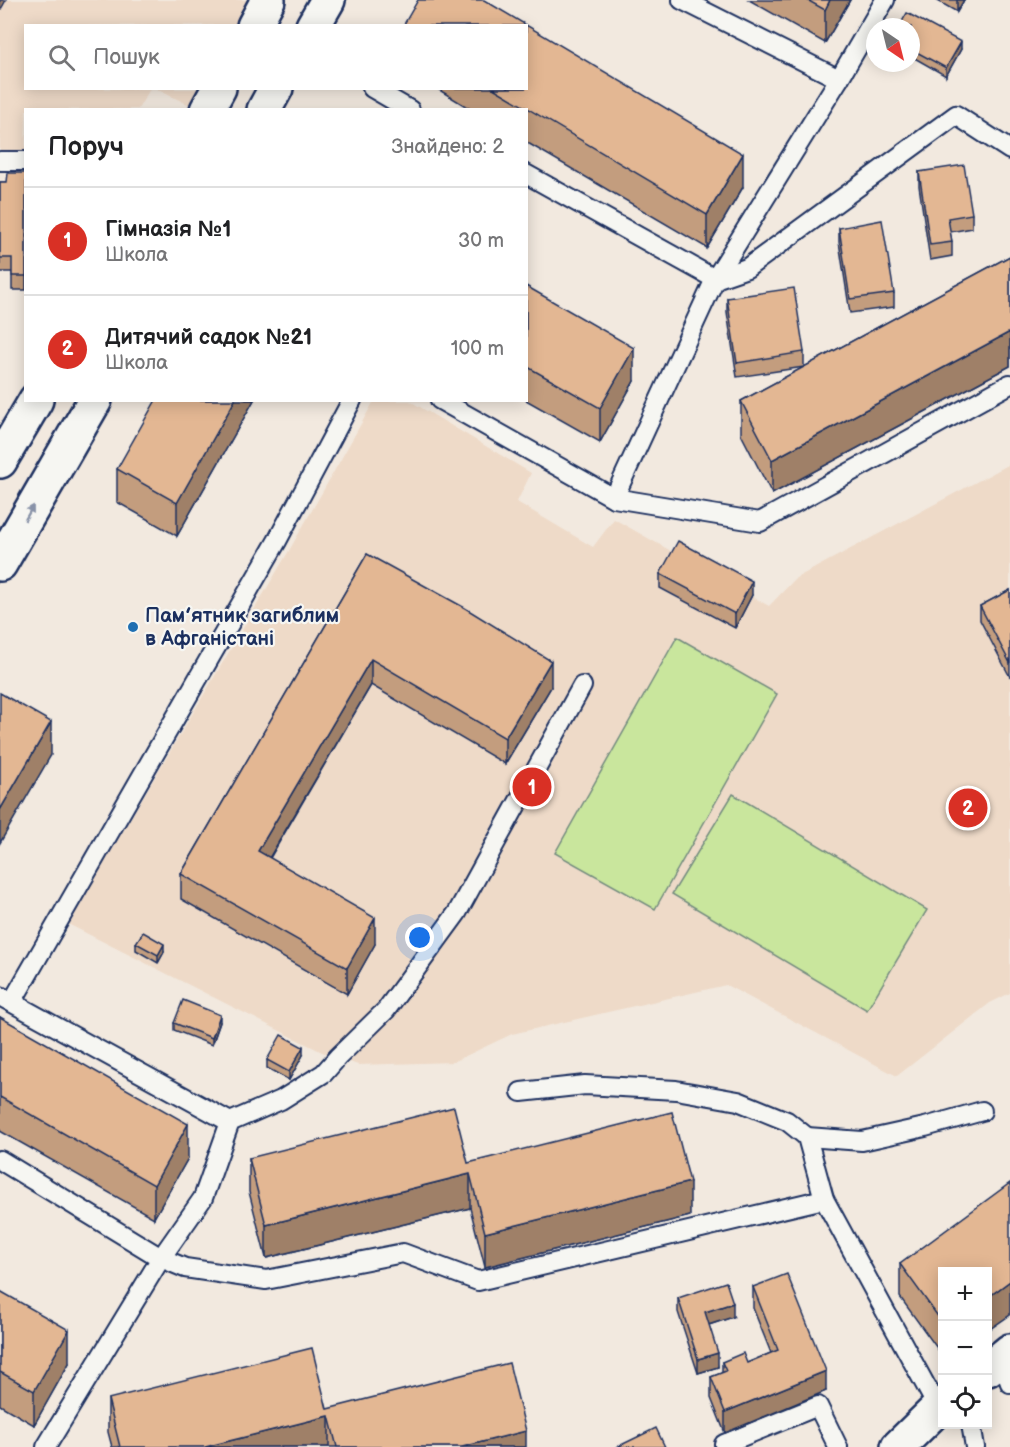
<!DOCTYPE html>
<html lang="uk">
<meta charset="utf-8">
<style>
body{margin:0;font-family:"Balsamiq Sans",sans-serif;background:#f2f2f2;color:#202124}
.controls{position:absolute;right:18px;bottom:18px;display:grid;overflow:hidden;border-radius:0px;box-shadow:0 3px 15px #0003}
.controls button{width:54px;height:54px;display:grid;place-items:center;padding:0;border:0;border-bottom:2px solid #e0e0e0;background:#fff;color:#202124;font:30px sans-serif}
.compass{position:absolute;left:866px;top:18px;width:54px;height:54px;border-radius:50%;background:#fff;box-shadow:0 3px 15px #0003;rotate:145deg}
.you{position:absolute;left:420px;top:938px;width:21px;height:21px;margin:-15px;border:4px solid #fff;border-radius:50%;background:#1a73e8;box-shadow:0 0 0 9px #1a73e833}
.badge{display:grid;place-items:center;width:39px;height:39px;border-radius:50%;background:#d93025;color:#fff;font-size:20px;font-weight:700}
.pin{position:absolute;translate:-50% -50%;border:3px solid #fff;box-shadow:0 2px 6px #0006}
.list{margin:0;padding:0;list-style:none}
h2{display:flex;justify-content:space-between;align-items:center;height:78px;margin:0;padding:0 24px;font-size:26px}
h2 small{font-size:20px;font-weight:400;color:#757577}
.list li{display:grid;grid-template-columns:39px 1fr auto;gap:18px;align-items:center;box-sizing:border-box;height:108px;padding:0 24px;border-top:2px solid #e0e0e0}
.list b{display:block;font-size:22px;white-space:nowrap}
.list p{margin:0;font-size:20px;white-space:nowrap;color:#757577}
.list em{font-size:20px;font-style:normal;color:#757577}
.icon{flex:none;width:33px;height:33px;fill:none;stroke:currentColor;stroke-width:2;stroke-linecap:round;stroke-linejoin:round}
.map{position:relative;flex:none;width:1010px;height:1447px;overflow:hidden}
.search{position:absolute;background:#fff;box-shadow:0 3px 15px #0003;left:24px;top:24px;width:504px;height:66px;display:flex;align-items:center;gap:15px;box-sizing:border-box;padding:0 21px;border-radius:0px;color:#757577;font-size:22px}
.panel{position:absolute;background:#fff;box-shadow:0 3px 15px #0003;left:24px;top:108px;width:504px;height:294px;border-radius:0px}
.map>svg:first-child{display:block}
.built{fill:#eedac8}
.grass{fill:#c9e69d;stroke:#728a7e;stroke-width:1.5}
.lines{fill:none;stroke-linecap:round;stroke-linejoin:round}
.lane-casing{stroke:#1b2f5e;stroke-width:22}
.street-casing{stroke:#1b2f5e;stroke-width:38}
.secondary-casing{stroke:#1b2f5e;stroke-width:38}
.lane{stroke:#f6f6f2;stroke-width:18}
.street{stroke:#f6f6f2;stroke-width:33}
.secondary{stroke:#f6f6f2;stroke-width:33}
.wall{fill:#c39d7e;stroke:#1b2f5e;stroke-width:1.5}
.shaded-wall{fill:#9f8067;stroke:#1b2f5e;stroke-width:1.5}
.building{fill:#e3b793;stroke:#1b2f5e;stroke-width:1.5}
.oneway{fill:#8892a8}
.poi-dot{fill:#1f6fb2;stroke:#f6f6f2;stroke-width:2}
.labels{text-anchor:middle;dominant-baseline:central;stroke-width:4.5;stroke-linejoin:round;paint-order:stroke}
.poi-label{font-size:20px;font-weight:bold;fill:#1b2f5e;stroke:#f6f6f2;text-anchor:start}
</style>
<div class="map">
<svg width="1010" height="1447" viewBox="0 0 1010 1447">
<rect width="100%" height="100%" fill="#f2e9df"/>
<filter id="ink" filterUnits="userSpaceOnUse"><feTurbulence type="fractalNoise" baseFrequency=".0167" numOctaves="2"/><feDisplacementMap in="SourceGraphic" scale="12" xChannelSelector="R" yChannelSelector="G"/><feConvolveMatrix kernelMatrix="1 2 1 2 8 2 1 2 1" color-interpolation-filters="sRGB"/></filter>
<g filter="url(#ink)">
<g class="built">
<polygon points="0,0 269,0 255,25 26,26 26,88 150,89 138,109 26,110 25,160 0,159"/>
<polygon points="156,89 220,89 198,109"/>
<polygon points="374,401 410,401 531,473 517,502 593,547 614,519 769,606 796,578 1010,464 1010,993 990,1003 897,1076 726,985 512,1034 453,1062 358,1065 322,1052 68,924 290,549"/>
</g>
<g class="grass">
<polygon points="677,637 777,694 655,909 555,853"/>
<polygon points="733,794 927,910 867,1010 672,894"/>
</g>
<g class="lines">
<g class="lane-casing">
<g id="lane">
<polyline points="682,0 839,79"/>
<polyline points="372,88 410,110"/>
<polyline points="0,161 26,161"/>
<polyline points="526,174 715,279 747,268 956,115 1010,150"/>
<polyline points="440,400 614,498 760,522 1010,384"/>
<polyline points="614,498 715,279 839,79 885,0"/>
<polyline points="0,996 230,1122"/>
<polyline points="12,1002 277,541 352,400"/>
<polyline points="521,1092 585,1085 676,1090 738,1101 787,1121 807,1137 824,1199 938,1408"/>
<polyline points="807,1137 862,1141 925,1127 982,1111"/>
<polyline points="0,1160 161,1258 185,1268 266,1280 403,1253 478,1281 824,1199"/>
<polyline points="1001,1358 1010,1383"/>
<polyline points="971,1424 975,1447"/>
<polyline points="724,1444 818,1406 838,1447"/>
<polyline points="46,1447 161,1258 203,1198 230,1122 281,1100 324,1073 338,1057 386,1010 457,913 582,686"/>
</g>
</g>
<g class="street-casing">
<g id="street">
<polyline points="988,1369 1010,1351"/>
<polyline points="898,1447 942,1404"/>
</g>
</g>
<g class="secondary-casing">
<g id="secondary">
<polyline points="254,26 268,0"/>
<polyline points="313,26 328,0"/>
<polyline points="207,110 219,88"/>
<polyline points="264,110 276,88"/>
<polyline points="0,461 36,400"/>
<polyline points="0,564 95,400"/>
</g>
</g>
<use href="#lane" class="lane"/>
<use href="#street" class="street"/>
<use href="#secondary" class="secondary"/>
</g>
<g class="wall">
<polygon points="749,0 850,0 825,43"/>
<polygon points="936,0 964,0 957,12"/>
<polygon points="911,27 961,49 946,76 911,56"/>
<polygon points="436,88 526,88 743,187 707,248 526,142 526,110 472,110"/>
<polygon points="919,172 972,214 972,228 950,232 952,242 952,256 930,260 919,186"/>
<polygon points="26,173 26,290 12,290 12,272 0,272 0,182 7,182"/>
<polygon points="839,228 894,293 894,307 850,313 839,242"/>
<polygon points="1010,256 1010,366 772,494 741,434 741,401"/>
<polygon points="526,286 634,381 600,442 526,400"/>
<polygon points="727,298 804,352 804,367 737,377 727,312"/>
<polygon points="254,400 177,536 117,502 117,469"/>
<polygon points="367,554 551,687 505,764 371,685 270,858 375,944 347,994 181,899 181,874"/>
<polygon points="660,574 752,595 735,628 660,588"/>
<polygon points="1010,590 1010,677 980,620 980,606"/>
<polygon points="136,943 164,952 158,963 136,950"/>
<polygon points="0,1017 188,1158 154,1218 0,1131"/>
<polygon points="220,1022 212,1045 174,1030 174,1023"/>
<polygon points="303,1055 289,1080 267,1068 267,1060"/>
<polygon points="249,1158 468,1163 690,1216 485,1267 470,1208 266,1258 249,1192"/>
<polygon points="900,1264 942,1272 942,1355 900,1297"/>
<polygon points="753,1287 826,1391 725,1433 711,1398 711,1377 722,1373 722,1362 747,1363 771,1353 753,1308"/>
<polygon points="0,1291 69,1363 34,1425 0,1405"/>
<polygon points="678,1298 733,1317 709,1325 718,1367 698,1373 678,1312"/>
<polygon points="108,1399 327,1409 526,1447 112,1447 108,1432"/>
</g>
<g class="shaded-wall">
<polygon points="0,0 6,0 0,11"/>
<polygon points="830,0 850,0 825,43 825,10"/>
<polygon points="957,0 964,0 957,12"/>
<polygon points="961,42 961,49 946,76 946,68"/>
<polygon points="743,154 743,187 707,248 707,215"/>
<polygon points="1010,332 1010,366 772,494 772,460"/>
<polygon points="634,348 634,381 600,442 600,408"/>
<polygon points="235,400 254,400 177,536 177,503"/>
<polygon points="752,581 752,595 735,628 735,614"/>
<polygon points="371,659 371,685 258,877 258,851"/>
<polygon points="551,661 551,687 505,764 505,738"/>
<polygon points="51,722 51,755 0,843 0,810"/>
<polygon points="375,918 375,944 347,994 347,968"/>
<polygon points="164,944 164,952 158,963 158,955"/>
<polygon points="220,1015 220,1022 212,1045 212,1038"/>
<polygon points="303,1047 303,1055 289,1080 289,1072"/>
<polygon points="188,1124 188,1158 154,1218 154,1185"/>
<polygon points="470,1174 470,1208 266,1258 266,1225"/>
<polygon points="690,1182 690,1216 485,1267 485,1233"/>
<polygon points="1010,1281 1010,1315 987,1331 987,1298"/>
<polygon points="733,1303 733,1317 705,1326 705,1312"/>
<polygon points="69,1330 69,1363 34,1425 34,1391"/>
<polygon points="718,1353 718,1367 698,1373 698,1359"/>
<polygon points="826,1371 826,1391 725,1433 725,1412"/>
<polygon points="329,1416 329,1447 205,1447"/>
<polygon points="526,1431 526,1447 462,1447"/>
</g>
<g class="building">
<polygon points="418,0 484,0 743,154 707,215 493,88 526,88 526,26 403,26"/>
<polygon points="807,0 830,0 825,10"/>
<polygon points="907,13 961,42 946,68 911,49 911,27 899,27"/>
<polygon points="964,165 972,214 948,218 952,242 930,245 919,172"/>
<polygon points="8,173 26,173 26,276 12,276 12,258 0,258 0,182 7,182"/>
<polygon points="882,220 894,293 850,299 839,228"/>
<polygon points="1010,256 1010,332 772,460 741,401"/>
<polygon points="526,286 634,348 600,408 526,366"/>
<polygon points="794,288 804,352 737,363 727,298"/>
<polygon points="156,400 235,400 177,503 117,469"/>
<polygon points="678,541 752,581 735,614 660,574"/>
<polygon points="367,554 465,608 551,661 505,738 371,659 258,851 375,918 347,968 181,874"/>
<polygon points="1010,590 1010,663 980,606"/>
<polygon points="0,693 51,722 0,810"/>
<polygon points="143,932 164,944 158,955 136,943"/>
<polygon points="183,1000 220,1015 212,1038 174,1023"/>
<polygon points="0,1017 188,1124 154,1185 0,1097"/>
<polygon points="281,1035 303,1047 289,1072 267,1060"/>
<polygon points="454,1107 468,1163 672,1112 690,1182 485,1233 470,1174 266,1225 249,1158"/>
<polygon points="1010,1183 1010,1281 987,1298 987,1272 942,1272 942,1322 900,1264"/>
<polygon points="787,1274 826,1371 725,1412 711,1377 726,1371 722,1362 743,1353 747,1363 778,1350 753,1287"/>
<polygon points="726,1282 733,1303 705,1312 718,1353 698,1359 678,1298"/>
<polygon points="0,1291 69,1330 34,1391 0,1372"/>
<polygon points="312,1348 327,1409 509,1363 526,1431 462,1447 337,1447 329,1416 205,1447 120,1447 108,1399"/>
<polygon points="656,1428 665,1447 617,1447"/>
</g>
<defs><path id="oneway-solid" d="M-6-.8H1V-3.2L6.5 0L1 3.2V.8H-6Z" transform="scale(1.5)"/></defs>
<use class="oneway" href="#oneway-solid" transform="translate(29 513) rotate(-60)"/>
</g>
<circle class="poi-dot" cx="133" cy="627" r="6"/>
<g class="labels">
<g class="poi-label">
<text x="145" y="616">Пам’ятник загиблим<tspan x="145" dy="23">в Афганістані</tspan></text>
</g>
</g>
</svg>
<div class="controls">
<button>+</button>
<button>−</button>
<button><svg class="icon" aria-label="locate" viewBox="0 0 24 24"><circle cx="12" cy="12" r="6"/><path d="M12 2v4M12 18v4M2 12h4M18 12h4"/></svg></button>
</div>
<svg class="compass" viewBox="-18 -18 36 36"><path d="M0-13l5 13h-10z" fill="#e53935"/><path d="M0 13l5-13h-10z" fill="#757577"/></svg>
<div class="you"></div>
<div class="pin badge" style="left:532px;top:787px">1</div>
<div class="pin badge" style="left:968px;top:808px">2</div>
<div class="search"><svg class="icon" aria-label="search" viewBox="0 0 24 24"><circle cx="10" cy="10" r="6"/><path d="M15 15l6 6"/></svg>Пошук</div>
<section class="panel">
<h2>Поруч<small>Знайдено: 2</small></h2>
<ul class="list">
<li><span class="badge">1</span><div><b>Гімназія №1</b><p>Школа</p></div><em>30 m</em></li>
<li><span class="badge">2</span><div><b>Дитячий садок №21</b><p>Школа</p></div><em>100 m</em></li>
</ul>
</section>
</div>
